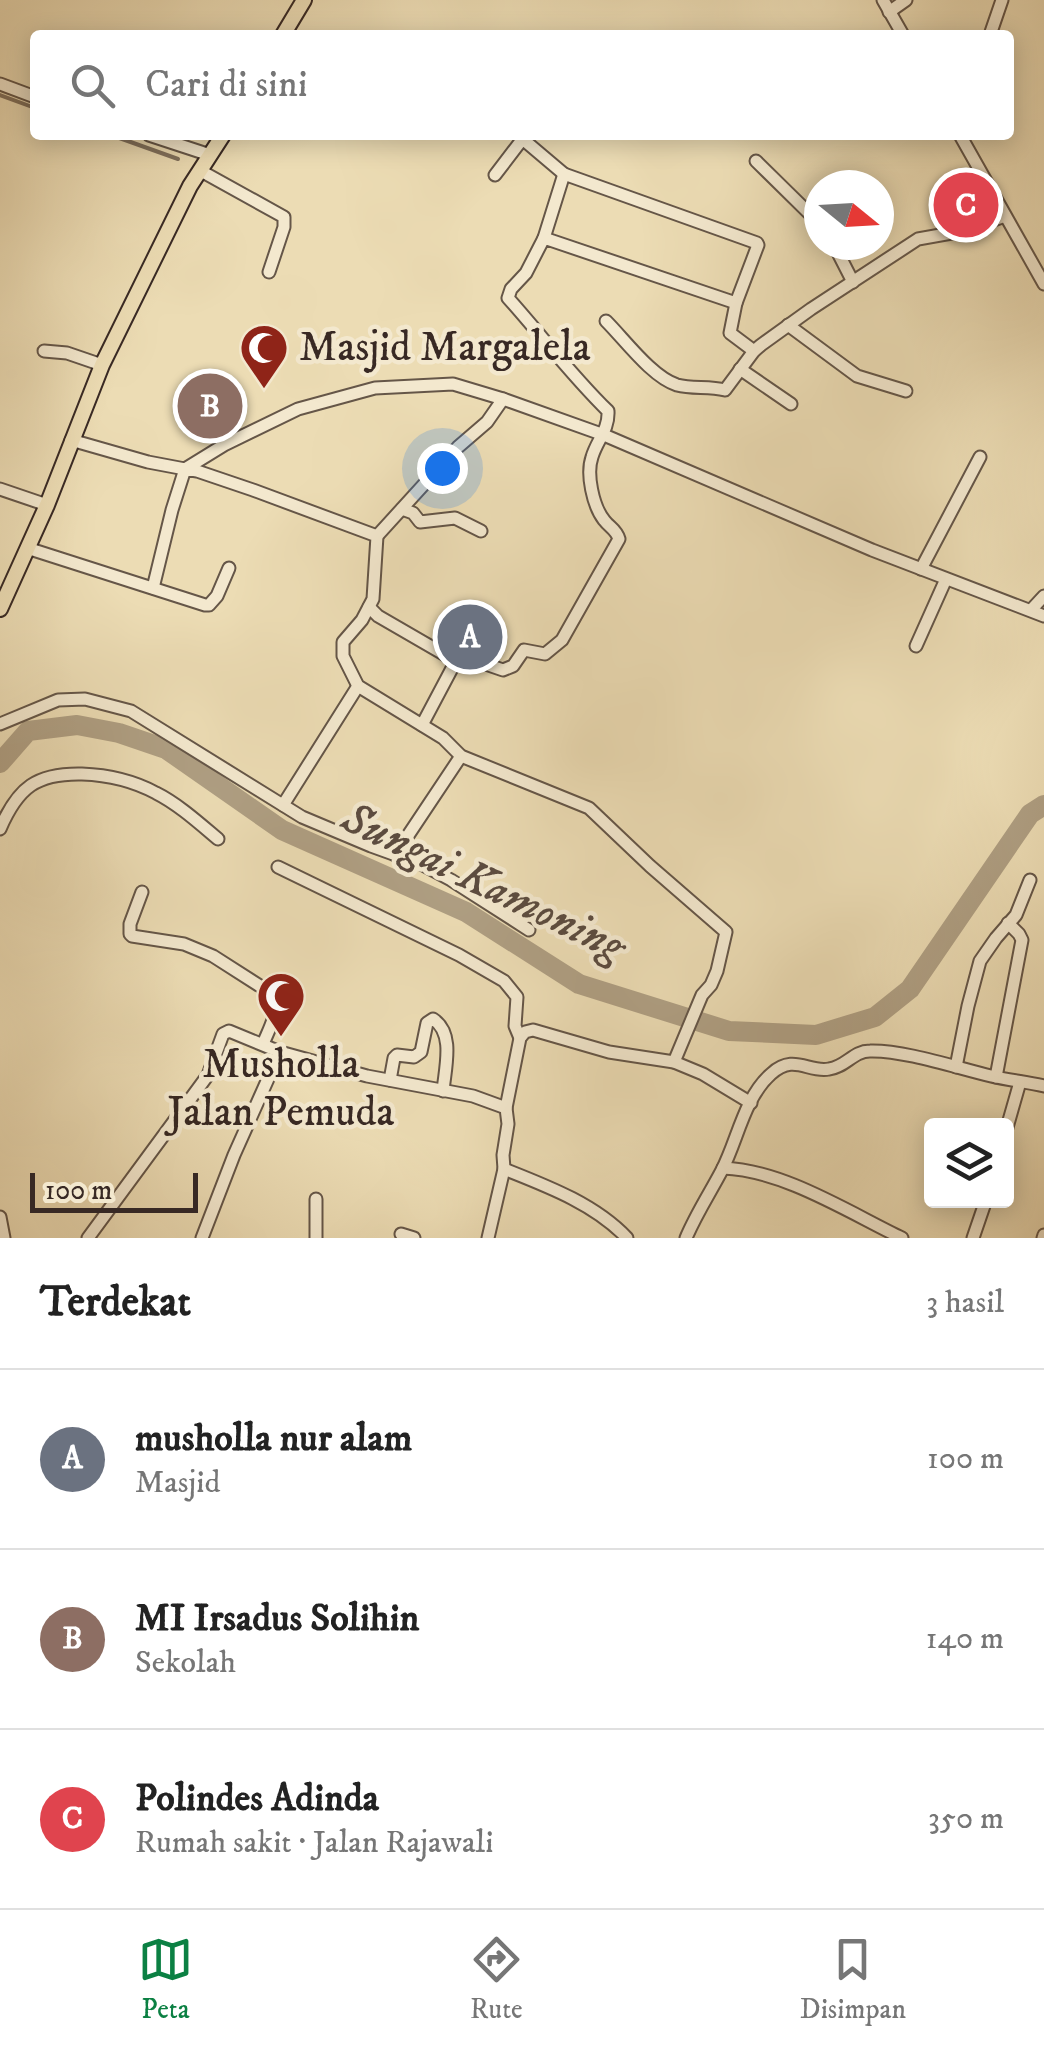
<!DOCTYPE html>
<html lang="id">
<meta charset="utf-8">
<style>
body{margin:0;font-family:"IM FELL DW Pica",serif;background:#f2f2f2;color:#222}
.controls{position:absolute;right:30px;bottom:30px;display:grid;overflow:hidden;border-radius:10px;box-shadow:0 5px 25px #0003}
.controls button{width:90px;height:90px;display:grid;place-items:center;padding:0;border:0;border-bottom:2px solid #e0e0e0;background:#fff;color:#222;font:50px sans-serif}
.compass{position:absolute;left:804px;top:170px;width:90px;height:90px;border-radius:50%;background:#fff;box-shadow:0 5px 25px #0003;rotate:108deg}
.scale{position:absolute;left:30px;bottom:25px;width:168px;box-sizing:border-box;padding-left:10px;border:5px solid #382924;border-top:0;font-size:28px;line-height:35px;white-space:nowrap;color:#382924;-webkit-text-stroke:8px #f3e8ce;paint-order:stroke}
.you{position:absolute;left:442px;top:468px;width:35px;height:35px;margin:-25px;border:8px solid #fff;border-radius:50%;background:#1a73e8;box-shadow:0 0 0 15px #1a73e833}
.badge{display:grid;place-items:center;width:65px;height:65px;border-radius:50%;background:#0b8043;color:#fff;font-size:32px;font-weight:700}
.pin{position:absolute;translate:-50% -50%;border:5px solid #fff;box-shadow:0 2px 10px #0006}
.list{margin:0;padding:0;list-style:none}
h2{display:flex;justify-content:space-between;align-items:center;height:130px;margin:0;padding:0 40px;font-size:42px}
h2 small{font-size:32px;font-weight:400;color:#767676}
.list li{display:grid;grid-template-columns:65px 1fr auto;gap:30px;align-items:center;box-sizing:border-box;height:180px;padding:0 40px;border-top:2px solid #e0e0e0}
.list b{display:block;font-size:38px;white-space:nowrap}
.list p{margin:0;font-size:32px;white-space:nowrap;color:#767676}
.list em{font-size:32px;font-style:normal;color:#767676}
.icon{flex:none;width:55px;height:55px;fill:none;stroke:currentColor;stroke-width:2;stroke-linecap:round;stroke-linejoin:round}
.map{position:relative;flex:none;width:1044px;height:1238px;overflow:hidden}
.search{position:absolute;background:#fff;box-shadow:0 5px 25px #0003;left:30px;right:30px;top:30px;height:110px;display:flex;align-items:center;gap:25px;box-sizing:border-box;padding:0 35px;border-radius:10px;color:#767676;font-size:38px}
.sheet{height:670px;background:#fff}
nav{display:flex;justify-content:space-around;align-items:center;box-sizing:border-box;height:140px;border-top:2px solid #e0e0e0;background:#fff;font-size:28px;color:#767676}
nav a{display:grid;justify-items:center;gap:5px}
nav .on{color:#0b8043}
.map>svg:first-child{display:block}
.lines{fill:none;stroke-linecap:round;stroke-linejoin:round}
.stream{stroke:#7f705d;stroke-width:4}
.river{stroke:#af9f83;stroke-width:20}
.minor-casing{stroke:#655648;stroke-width:15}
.major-casing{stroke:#382924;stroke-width:18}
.minor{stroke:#f3e8ce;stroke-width:11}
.major{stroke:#ecdcb4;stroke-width:14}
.labels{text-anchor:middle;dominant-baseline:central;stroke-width:9;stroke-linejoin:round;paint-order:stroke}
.poi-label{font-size:42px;fill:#382924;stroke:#f3e8ce;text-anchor:start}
.water-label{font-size:45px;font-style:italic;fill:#5c4c40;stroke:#f3e8ce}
</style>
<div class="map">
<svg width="1044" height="1238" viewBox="0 0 1044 1238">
<rect width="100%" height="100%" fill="#ecdcb4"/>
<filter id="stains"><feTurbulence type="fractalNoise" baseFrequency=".002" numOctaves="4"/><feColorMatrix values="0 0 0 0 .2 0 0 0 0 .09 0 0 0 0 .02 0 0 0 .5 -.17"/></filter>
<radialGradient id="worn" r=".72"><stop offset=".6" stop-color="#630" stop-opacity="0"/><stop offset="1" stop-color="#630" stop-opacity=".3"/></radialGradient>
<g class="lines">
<g class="stream">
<polyline points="0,95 35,108"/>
<polyline points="111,135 178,159"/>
</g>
<polyline class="river" points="0,763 28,731 77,725 119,733 166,749 282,830 466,912 579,984 729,1031 816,1035 875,1017 910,989 1030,814 1044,805"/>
<g class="minor-casing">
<g id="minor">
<polyline points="883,0 903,35"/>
<polyline points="889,12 906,0"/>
<polyline points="990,35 1002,0"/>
<polyline points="0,84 35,97"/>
<polyline points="149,135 210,155"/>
<polyline points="960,135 1044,284"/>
<polyline points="756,161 819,223"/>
<polyline points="201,171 284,217 284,227 269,272"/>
<polyline points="495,175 521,141 525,141 564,174"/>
<polyline points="544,238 564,174 757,243 758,245 736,303"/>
<polyline points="834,245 853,282"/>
<path d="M606 321C625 340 652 377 677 385 692 389 709 386 725 390L754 351 761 345 811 309 918 239 963 231 1005 216"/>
<polyline points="788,325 857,376 906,391"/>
<polyline points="44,351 67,353 102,365"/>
<polyline points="740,369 791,404"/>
<polyline points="71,440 148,462 185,469 224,445 298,409 375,388 453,384 503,399 604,435 872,550 1044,616"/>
<polyline points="0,489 47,505"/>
<polyline points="402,509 413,513 420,522 455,518 481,531"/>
<polyline points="377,536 458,447 487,422 503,399"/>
<polyline points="27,548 205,605 209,605 217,596 229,568"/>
<polyline points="921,569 980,457"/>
<polyline points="153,588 172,510 185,469 197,471 253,490 377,536 373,599 362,620 343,642 343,656 358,686 443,738 461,756 589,808 650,866 726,932 717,971 711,985 702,995 674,1062"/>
<polyline points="369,607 378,616 454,660"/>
<polyline points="1031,610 1044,596"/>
<polyline points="916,646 946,579"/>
<polyline points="0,724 58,700 85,699 131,711 302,817 371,846 421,864 451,880 529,930"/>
<path d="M422 725 458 657 468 658 503 670 513 666 524 650 545 654 562 640 619 539C616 529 610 528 604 520 593 506 586 474 592 457 597 440 609 430 608 411 572 376 542 336 508 298L511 289 526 273 544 238 736 303 730 333 754 351"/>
<polyline points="283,805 358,686"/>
<path d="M0 829C18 787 37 773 82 774 109 775 132 780 156 793 178 804 199 823 218 839"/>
<polyline points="395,855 461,756"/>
<polyline points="278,867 459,955 504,981 517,997 515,1026 520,1038"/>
<path d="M142 892 130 924V934L132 936 184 944 213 956 274 995C280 1011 269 1029 263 1044"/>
<polyline points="956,1067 968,1006 980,961 996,938 1016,915 1030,880"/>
<polyline points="996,1077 1022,940 1019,934 1008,923"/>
<path d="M390 1080 394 1058 397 1055 414 1057 421 1052 427 1023 433 1019C455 1033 445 1068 443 1091"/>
<polyline points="506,1108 520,1038 525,1032 533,1030 609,1052 674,1062 703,1074 751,1103"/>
<polyline points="1006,1131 1020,1082"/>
<path d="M723 1168C783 1170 848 1212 902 1238"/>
<path d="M504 1169C547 1186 595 1204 627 1238"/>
<polyline points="0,1217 4,1238"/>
<polyline points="401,1234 414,1238"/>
<polyline points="88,1238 208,1075 223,1034 229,1031 280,1052"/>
<polyline points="202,1238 234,1155 280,1052 367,1076 473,1096 506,1108 508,1124 503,1155 504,1169 488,1238"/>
<polyline points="316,1238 316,1199"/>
<path d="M686 1238C696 1214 710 1193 722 1170 738 1139 744 1098 771 1074 794 1053 808 1073 829 1069 846 1067 853 1051 870 1051 904 1050 957 1068 991 1076 1008 1080 1026 1082 1044 1086"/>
<polyline points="973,1238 986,1200"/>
<polyline points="1043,1238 1044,1235"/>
</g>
</g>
<g class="major-casing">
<g id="major">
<polyline points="283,35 304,0"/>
<polyline points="0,609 47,505 102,365 190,186 223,135"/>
</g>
</g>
<use href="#minor" class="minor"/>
<use href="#major" class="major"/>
</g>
<defs>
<g id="mosque-pin" transform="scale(2.5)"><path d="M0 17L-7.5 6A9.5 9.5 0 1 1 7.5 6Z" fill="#8f2418" stroke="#f3e8ce"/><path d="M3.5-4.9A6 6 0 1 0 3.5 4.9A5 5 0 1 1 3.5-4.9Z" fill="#fff"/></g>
</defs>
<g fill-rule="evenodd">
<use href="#mosque-pin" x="264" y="348"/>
<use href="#mosque-pin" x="281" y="996"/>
</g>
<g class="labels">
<g class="poi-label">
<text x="299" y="348">Masjid Margalela</text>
<text x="281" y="1065" text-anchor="middle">Musholla<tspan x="281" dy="48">Jalan Pemuda</tspan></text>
</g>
<g class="water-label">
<text transform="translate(483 883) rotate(26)">Sungai Kamoning</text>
</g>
</g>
<rect width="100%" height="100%" filter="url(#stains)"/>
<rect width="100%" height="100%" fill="url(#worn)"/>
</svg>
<div class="controls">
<button><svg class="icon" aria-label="layers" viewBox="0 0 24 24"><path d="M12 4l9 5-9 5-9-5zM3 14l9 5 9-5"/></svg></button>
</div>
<svg class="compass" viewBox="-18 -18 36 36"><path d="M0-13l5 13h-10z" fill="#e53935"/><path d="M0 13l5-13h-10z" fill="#767676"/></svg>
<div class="scale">100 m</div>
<div class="you"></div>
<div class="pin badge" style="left:470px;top:637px;background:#6b7280">A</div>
<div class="pin badge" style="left:210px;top:406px;background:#8d6e63">B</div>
<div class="pin badge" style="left:966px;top:205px;background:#e0444e">C</div>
<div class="search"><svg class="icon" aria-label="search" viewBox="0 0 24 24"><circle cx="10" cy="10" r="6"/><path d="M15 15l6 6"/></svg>Cari di sini</div>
</div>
<section class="sheet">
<h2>Terdekat<small>3 hasil</small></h2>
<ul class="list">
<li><span class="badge" style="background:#6b7280">A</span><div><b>musholla nur alam</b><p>Masjid</p></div><em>100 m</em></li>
<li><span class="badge" style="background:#8d6e63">B</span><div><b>MI Irsadus Solihin</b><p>Sekolah</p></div><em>140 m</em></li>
<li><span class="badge" style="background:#e0444e">C</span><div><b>Polindes Adinda</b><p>Rumah sakit · Jalan Rajawali</p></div><em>350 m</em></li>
</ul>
</section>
<nav>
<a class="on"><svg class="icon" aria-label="map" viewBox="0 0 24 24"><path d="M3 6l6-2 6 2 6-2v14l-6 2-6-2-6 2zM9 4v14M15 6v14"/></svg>Peta</a>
<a><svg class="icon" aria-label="directions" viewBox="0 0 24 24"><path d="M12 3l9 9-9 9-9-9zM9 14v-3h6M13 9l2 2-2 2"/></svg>Rute</a>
<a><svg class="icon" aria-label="saved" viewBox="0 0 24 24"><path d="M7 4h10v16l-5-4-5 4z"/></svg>Disimpan</a>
</nav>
